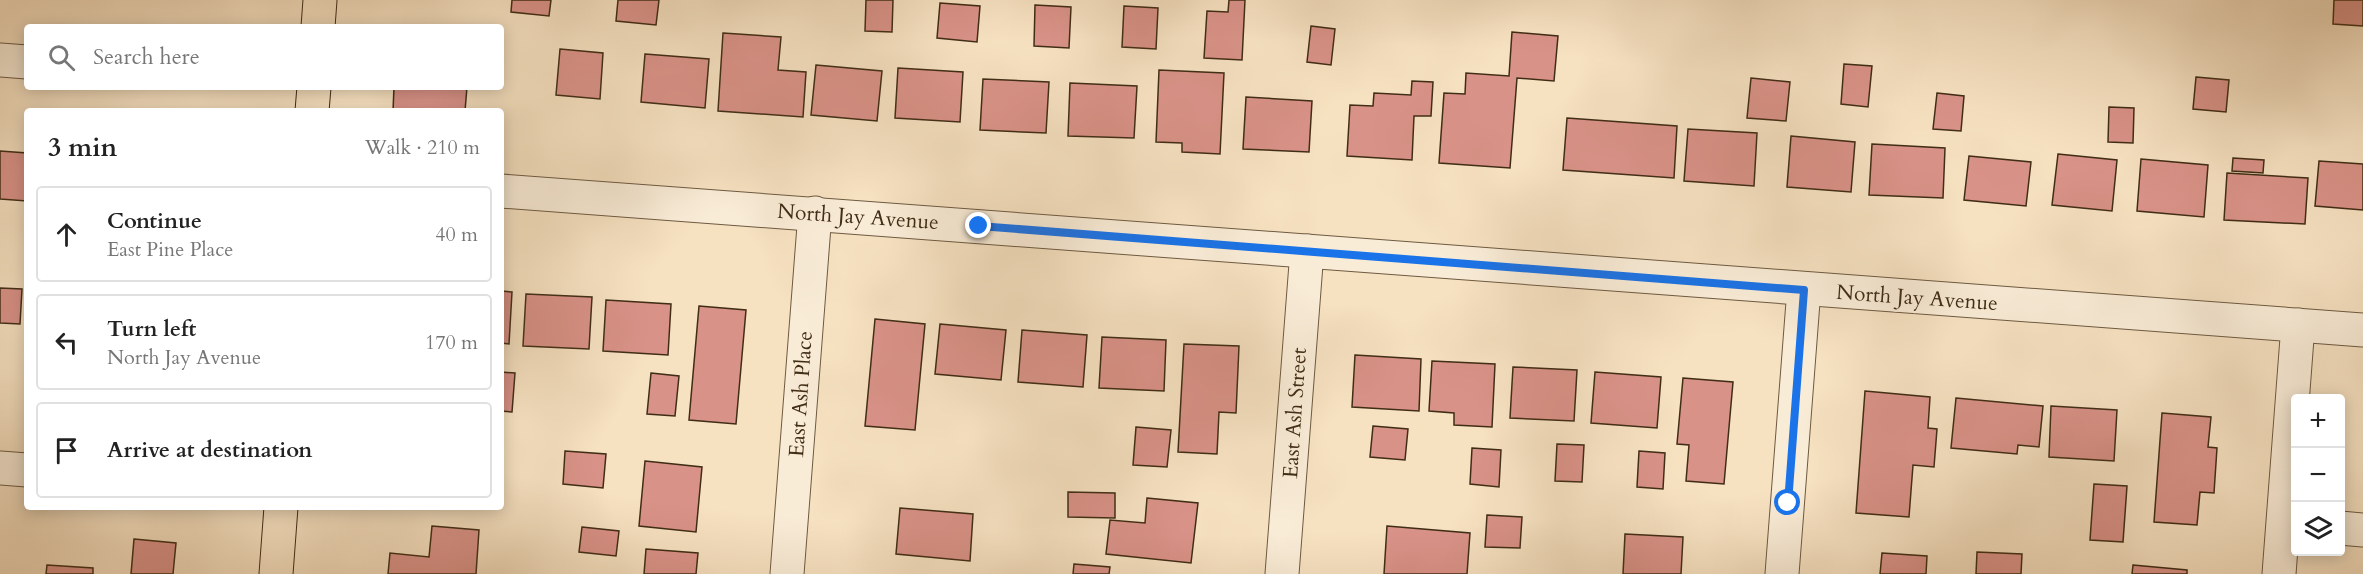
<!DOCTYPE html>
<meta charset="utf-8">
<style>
body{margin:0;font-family:Cardo,serif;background:#f6f6f6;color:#222}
.controls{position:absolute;right:18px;bottom:18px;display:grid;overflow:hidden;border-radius:6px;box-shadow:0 3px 15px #0003}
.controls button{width:54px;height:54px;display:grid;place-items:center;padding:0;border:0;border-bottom:2px solid #e0e0e0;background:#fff;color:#222;font:30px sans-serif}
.stop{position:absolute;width:18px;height:18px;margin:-14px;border:4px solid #1a73e8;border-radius:50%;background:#fff}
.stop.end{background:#1a73e8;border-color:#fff;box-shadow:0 2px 6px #0008}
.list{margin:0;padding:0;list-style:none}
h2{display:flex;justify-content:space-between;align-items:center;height:78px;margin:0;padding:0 24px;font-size:26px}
h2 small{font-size:20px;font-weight:400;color:#767676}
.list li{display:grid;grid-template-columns:39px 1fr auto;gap:18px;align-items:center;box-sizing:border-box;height:96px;margin:0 12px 12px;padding:0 12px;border:2px solid #e0e0e0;border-radius:6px}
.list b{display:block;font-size:22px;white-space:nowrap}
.list p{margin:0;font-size:20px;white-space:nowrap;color:#767676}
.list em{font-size:20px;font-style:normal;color:#767676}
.icon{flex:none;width:33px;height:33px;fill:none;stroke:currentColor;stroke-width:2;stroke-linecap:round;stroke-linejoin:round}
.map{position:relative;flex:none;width:2363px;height:574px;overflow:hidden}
.search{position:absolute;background:#fff;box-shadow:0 3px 15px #0003;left:24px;top:24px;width:480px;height:66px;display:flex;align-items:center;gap:15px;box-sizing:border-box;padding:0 21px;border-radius:6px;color:#767676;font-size:22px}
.panel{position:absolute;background:#fff;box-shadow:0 3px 15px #0003;left:24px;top:108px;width:480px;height:402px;border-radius:6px}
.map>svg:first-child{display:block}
.building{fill:#d99288;stroke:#402d16;stroke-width:1.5}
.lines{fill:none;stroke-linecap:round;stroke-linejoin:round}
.minor-casing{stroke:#6e5a41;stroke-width:35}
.major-casing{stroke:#402d16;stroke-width:35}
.minor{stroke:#f9ecd7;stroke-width:33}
.major{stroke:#f6e1c1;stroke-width:33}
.route{stroke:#1a73e8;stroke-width:8}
.labels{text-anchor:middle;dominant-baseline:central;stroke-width:4.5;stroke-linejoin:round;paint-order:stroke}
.street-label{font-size:21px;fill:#402d16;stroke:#f9ecd7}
</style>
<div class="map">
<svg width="2363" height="574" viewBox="0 0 2363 574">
<rect width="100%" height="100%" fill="#f6e1c1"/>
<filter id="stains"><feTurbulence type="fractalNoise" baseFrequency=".00333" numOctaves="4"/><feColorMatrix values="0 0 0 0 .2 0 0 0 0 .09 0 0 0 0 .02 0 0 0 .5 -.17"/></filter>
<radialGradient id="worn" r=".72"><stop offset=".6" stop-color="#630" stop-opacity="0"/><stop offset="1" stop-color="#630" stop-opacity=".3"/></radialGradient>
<g class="building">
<polygon points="512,0 551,0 549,16 511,12"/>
<polygon points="618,0 659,0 656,25 616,21"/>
<polygon points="866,0 893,0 892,32 865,31"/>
<polygon points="1229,0 1245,0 1242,60 1204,58 1207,11 1228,12"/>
<polygon points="2334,0 2363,0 2363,26 2333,24"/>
<polygon points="940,3 980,6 977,42 937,38"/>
<polygon points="1035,5 1071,7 1069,48 1034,46"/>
<polygon points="1124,6 1158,8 1156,49 1122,47"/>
<polygon points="1311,26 1335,29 1331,65 1307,62"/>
<polygon points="1512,32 1558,36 1554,81 1517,78 1510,168 1439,163 1444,93 1465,94 1466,73 1509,76"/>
<polygon points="723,33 781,37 778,70 806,72 803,117 718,111"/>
<polygon points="560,49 603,53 600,99 556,95"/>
<polygon points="645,54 709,59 705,108 641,102"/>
<polygon points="1844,64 1872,66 1868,107 1841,104"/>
<polygon points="816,65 882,71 877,121 811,115"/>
<polygon points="898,68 963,72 960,122 895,118"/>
<polygon points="1159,70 1224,73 1220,154 1182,152 1182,143 1156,142"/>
<polygon points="2196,77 2229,80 2226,112 2193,109"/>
<polygon points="1751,78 1790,82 1786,121 1747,118"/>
<polygon points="983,79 1049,82 1046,133 980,130"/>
<polygon points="1412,81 1433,82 1431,116 1414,116 1412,160 1347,156 1350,105 1373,106 1374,93 1411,95"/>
<polygon points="1070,83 1137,86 1134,138 1068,136"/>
<polygon points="394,87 467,87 465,111 393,111"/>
<polygon points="1937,93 1964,96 1961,131 1933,129"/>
<polygon points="1246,97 1312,101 1309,152 1243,149"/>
<polygon points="2109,107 2134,108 2133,143 2108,142"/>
<polygon points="1567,118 1677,126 1674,178 1563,170"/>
<polygon points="1688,129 1757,133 1754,186 1684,181"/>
<polygon points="1791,136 1855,142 1851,192 1787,187"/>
<polygon points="1872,144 1945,148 1943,198 1869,195"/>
<polygon points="0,151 27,153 27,201 0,199"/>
<polygon points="2058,154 2117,160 2112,211 2052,205"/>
<polygon points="1969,156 2031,162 2026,206 1964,200"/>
<polygon points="2233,158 2264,160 2263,173 2232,171"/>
<polygon points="2141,159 2208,165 2204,217 2137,211"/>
<polygon points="2319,161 2363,164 2363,210 2315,206"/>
<polygon points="2227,173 2308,178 2305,224 2224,220"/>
<polygon points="0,288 22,289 20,324 0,323"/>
<polygon points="501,291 512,292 509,344 501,343"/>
<polygon points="526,294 592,297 589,349 523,346"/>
<polygon points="606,300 671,304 668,355 603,351"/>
<polygon points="699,306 746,310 736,424 689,420"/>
<polygon points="875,319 925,324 915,430 865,426"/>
<polygon points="940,324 1006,330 1001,380 935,374"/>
<polygon points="1022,330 1087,335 1083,387 1018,382"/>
<polygon points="1102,337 1166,340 1164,391 1099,388"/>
<polygon points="1184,344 1239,346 1236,413 1219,412 1217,454 1178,452"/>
<polygon points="1355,355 1421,359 1419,411 1352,407"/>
<polygon points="1432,361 1495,364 1492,427 1454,425 1454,413 1429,411"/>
<polygon points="1513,367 1577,370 1574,421 1510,418"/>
<polygon points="501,372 515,373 512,412 501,411"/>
<polygon points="1595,372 1661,377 1657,428 1591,423"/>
<polygon points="651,373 679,376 675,416 647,414"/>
<polygon points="1683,378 1733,382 1724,484 1686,481 1689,445 1677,444"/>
<polygon points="1865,391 1930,397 1928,428 1937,429 1934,467 1913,465 1909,517 1856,513"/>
<polygon points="1956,398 2043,406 2039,447 2018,445 2017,454 1951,448"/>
<polygon points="2051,406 2117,410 2114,461 2049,457"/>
<polygon points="2162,413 2211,417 2208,447 2217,448 2214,493 2200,492 2197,525 2154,522"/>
<polygon points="1373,426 1408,429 1405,460 1370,457"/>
<polygon points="1136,427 1171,430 1167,467 1133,465"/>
<polygon points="1557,444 1584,445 1582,482 1555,481"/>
<polygon points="1472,448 1501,450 1499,487 1470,484"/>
<polygon points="565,451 606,454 603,488 563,484"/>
<polygon points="1639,451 1665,453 1663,489 1637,487"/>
<polygon points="645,461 702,467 696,532 639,526"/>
<polygon points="2094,484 2127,486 2123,542 2090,540"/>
<polygon points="1068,492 1115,493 1115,518 1068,517"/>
<polygon points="1147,498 1198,503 1191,563 1106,554 1110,520 1145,523"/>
<polygon points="900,508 973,514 970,561 896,554"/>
<polygon points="1487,515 1522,517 1520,548 1485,547"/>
<polygon points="432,526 479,530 476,574 388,574 390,553 429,557"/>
<polygon points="1387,526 1470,533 1467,574 1384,574"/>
<polygon points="582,527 619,531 616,556 579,552"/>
<polygon points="1625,534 1683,537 1681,574 1623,574"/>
<polygon points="134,539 176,543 173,574 131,574"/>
<polygon points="646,549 698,553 696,574 644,574"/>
<polygon points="1977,552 2022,554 2021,574 1976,574"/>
<polygon points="1882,553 1927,556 1926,574 1880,574"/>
<polygon points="1074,564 1110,567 1109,574 1073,574"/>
<polygon points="47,565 93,568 93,574 46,574"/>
<polygon points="2133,565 2187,570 2187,574 2132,574"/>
</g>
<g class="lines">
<g class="minor-casing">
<g id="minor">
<polyline points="0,60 27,62"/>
<polyline points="501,191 2363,330"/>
<polyline points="0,468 27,470"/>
<polyline points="2340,528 2363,530"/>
<polyline points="787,574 815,213"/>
<polyline points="1282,574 1307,251"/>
<polyline points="1782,574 1804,289"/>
<polyline points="2279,574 2298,325"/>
</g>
</g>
<g class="major-casing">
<g id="major">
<polyline points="318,27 320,0"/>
<polyline points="312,111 314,87"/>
<polyline points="276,574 281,507"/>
</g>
</g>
<use href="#minor" class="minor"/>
<use href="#major" class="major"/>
</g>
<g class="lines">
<polyline class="route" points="979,226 1804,290 1788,503"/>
</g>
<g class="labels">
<g class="street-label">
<text transform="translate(858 217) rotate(4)">North Jay Avenue</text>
<text transform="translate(1917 298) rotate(4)">North Jay Avenue</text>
<text transform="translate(801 394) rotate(-86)">East Ash Place</text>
<text transform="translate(1295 413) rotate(-86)">East Ash Street</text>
</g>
</g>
<rect width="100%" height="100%" filter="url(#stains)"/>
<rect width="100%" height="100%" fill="url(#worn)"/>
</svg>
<div class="controls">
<button>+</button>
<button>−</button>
<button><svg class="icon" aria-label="layers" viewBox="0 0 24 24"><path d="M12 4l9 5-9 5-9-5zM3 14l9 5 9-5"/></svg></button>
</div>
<div class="stop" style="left:1788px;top:503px"></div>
<div class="stop end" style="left:979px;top:226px"></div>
<div class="search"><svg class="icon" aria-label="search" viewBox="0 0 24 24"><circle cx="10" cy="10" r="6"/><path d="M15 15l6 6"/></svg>Search here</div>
<section class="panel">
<h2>3 min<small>Walk · 210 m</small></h2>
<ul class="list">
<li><svg class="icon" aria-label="ahead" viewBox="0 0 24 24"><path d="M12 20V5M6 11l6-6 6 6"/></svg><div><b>Continue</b><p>East Pine Place</p></div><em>40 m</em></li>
<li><svg class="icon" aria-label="left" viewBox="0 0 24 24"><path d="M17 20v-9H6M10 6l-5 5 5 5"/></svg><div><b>Turn left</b><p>North Jay Avenue</p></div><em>170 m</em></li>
<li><svg class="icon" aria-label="arrive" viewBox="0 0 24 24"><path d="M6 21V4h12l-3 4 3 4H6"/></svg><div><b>Arrive at destination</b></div></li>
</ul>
</section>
</div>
